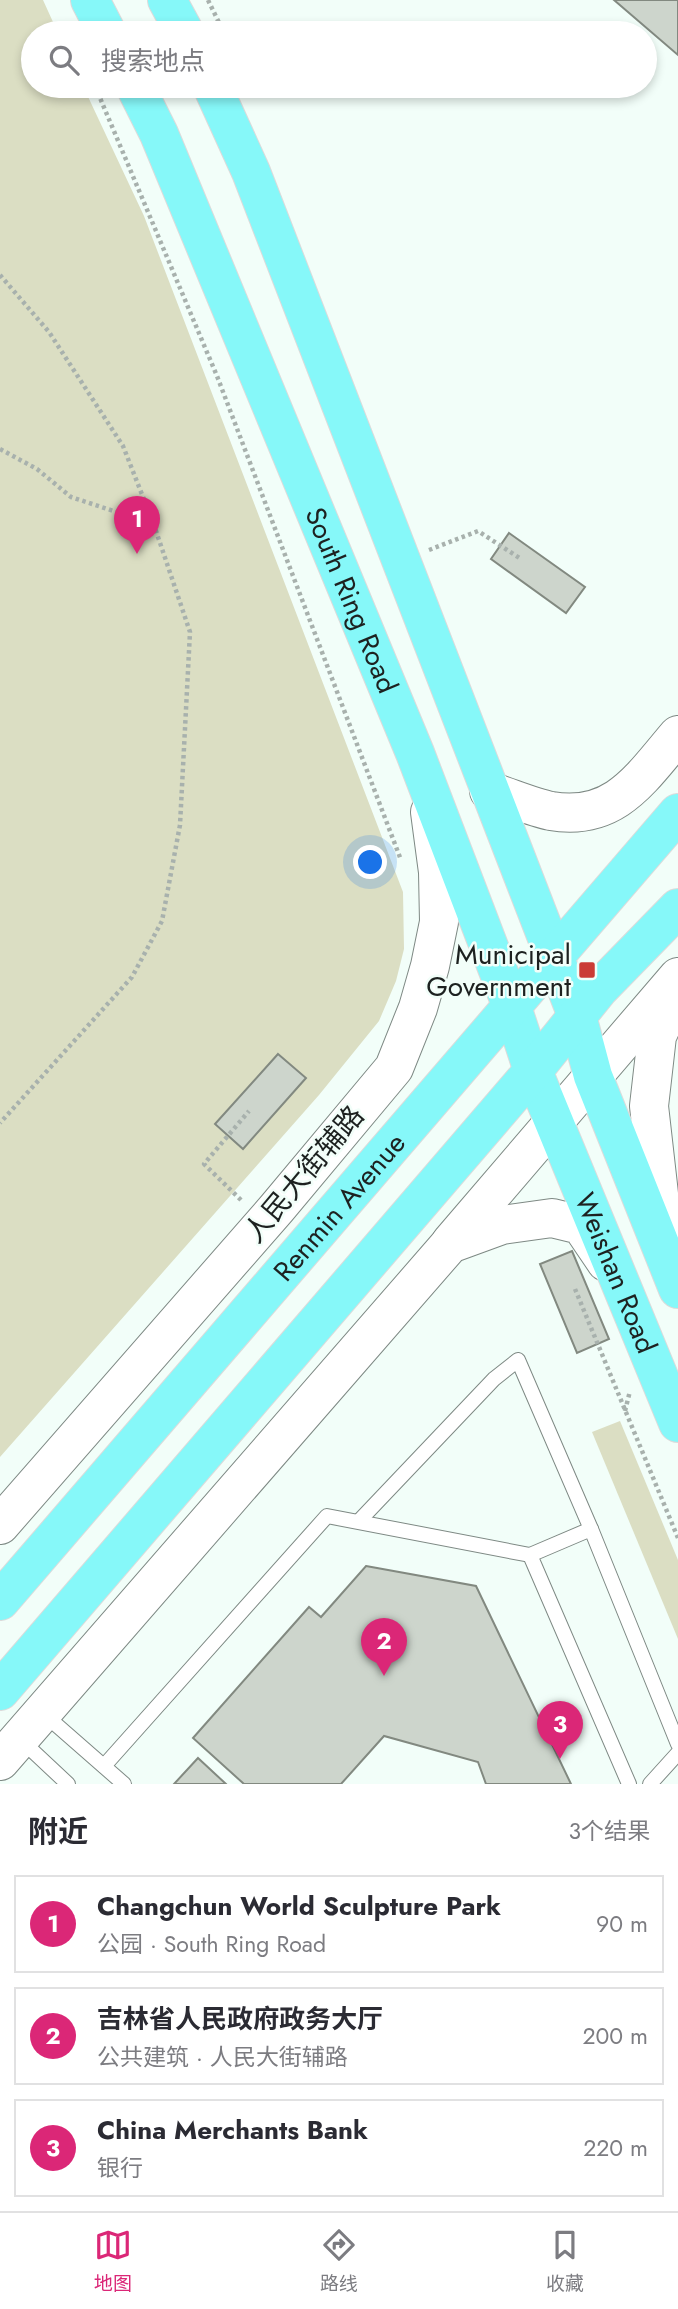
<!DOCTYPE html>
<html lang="zh">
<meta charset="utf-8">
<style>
body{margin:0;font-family:Jost,"Noto Sans SC",sans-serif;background:#f2f2f3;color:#2b2b33}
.you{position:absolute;left:371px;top:863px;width:24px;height:24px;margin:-18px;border:5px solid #fff;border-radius:50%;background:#1a73e8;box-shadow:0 0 0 10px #1a73e833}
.badge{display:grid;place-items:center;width:46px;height:46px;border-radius:50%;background:#db2777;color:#fff;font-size:23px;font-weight:700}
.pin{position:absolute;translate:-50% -58px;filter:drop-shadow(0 2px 4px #0008)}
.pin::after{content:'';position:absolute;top:37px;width:24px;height:21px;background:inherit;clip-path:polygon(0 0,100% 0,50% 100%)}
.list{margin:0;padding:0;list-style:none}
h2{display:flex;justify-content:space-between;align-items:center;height:91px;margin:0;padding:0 28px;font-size:30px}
h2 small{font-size:23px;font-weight:400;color:#7c7c81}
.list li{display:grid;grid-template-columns:46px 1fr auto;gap:21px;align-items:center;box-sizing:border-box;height:98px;margin:0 14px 14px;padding:0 14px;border:2px solid #e1e1e2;border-radius:0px}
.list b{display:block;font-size:26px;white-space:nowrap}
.list p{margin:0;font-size:23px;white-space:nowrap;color:#7c7c81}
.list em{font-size:23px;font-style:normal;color:#7c7c81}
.icon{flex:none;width:38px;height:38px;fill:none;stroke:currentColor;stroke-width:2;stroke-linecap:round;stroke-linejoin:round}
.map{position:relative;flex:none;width:678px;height:1784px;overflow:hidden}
.search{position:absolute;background:#fff;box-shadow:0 4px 10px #0003;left:21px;right:21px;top:21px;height:77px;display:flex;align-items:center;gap:18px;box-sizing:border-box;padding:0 24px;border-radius:38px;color:#7c7c81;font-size:26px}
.sheet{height:427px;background:#fff}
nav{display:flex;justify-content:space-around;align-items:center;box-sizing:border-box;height:98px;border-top:2px solid #e1e1e2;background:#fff;font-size:19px;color:#7c7c81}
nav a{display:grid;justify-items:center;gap:4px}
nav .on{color:#db2777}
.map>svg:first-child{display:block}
.green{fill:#dbdec3}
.building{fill:#cdd5cc;stroke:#828980;stroke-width:2}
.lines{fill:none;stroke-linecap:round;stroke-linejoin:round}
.lane-casing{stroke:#7e8984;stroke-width:16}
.secondary-casing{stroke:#7e8984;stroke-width:40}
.primary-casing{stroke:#dbdbdb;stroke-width:40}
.path{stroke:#a8b1ad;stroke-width:4.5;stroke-dasharray:3.5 3.5;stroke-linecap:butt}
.lane{stroke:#fff;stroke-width:14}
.secondary{stroke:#fff;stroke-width:38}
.primary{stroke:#86f8f9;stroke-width:38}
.poi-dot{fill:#ca3c36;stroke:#f2fef9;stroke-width:2.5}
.labels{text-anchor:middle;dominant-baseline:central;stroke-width:5;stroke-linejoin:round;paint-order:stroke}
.street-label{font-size:28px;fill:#1d2120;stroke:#f2fef9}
.poi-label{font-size:28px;fill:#1d2120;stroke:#f2fef9;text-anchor:end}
</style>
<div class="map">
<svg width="678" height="1784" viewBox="0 0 678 1784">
<rect width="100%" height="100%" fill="#f2fef9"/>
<g class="green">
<polygon points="0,0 43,0 58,33 33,33 33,86 83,86 144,216 403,892 404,949 396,981 379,1021 319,1095 0,1457"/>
<polygon points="620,1421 678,1560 678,1639 592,1432"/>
</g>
<g class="building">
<polygon points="614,0 678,0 678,55"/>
<polygon points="509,533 585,587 566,613 491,559"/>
<polygon points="278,1054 306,1078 243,1149 215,1124"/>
<polygon points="572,1251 609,1339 577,1353 540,1264"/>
<polygon points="366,1566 476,1586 571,1784 486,1784 478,1762 384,1736 341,1784 244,1784 193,1738 309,1607 321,1617"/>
<polygon points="198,1758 226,1784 174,1784"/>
</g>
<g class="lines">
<g class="lane-casing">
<g id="lane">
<polyline points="359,1521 494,1379 518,1360 591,1529"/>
<polyline points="44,1714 124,1784"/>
<polyline points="21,1740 68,1784"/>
<polyline points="104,1766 327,1516 530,1555"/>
<polyline points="629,1784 530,1555 591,1529 678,1744"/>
<polyline points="650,1784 678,1753"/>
</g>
</g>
<g class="secondary-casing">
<g id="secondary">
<path d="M489 791C509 797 531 807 551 811 615 822 641 778 678 735"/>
<polyline points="664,1238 649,1106 657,1036 675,996"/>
<polyline points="451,1242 678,977"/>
<polyline points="0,1525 277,1208 394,1068 418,1008 430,966 439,922 438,872 430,812"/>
<polyline points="0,1761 450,1244 502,1225 552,1218 581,1225 606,1262"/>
</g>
</g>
<g class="primary-casing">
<g id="primary">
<polyline points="90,0 107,33"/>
<polyline points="167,0 185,33"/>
<path id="s1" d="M135 86 159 134 415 753 512 1007 533 1071 678 1423"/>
<polyline points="212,86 251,172 554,956 577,1016 593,1076 678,1289"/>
<path id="s2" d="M0 1601 678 813"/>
<polyline points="0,1691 533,1071 599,989 678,908"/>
</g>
</g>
<g class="path">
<polyline points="208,0 224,33"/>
<polyline points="95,86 217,376 401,860"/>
<polyline points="0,275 49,332 123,446 154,525 190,632 180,825 162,921 132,977 0,1123"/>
<polyline points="0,449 37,469 71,497 153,524"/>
<polyline points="429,550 478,531 521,559"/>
<polyline points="241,1200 204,1164 249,1111"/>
<polyline points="575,1289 678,1538"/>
<polyline points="625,1411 630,1391"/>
</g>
<use href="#lane" class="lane"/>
<use href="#secondary" class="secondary"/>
<use href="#primary" class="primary"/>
</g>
<rect class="poi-dot" x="578" y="961" width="18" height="18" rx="3.5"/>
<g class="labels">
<g class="street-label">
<text stroke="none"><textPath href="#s1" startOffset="558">South Ring Road</textPath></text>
<text transform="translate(304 1174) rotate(-50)">人民大街辅路</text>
<text stroke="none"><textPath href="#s2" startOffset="520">Renmin Avenue</textPath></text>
<text stroke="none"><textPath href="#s1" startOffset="1281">Weishan Road</textPath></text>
</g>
<g class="poi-label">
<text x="571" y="954">Municipal<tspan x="571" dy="32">Government</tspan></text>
</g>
</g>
</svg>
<div class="you"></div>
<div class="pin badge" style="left:137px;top:554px">1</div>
<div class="pin badge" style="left:384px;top:1676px">2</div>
<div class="pin badge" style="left:560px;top:1759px">3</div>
<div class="search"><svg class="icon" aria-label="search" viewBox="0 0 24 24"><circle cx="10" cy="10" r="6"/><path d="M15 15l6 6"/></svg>搜索地点</div>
</div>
<section class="sheet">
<h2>附近<small>3个结果</small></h2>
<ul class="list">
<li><span class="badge">1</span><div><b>Changchun World Sculpture Park</b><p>公园 · South Ring Road</p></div><em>90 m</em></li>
<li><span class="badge">2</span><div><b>吉林省人民政府政务大厅</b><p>公共建筑 · 人民大街辅路</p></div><em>200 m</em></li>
<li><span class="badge">3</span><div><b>China Merchants Bank</b><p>银行</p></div><em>220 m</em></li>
</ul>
</section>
<nav>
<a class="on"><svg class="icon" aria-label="map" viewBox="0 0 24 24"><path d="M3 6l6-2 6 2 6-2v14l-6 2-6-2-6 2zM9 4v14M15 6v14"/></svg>地图</a>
<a><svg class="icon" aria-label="directions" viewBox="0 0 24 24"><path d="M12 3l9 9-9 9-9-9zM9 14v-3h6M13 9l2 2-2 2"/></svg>路线</a>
<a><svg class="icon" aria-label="saved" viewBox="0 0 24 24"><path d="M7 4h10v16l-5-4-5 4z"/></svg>收藏</a>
</nav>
